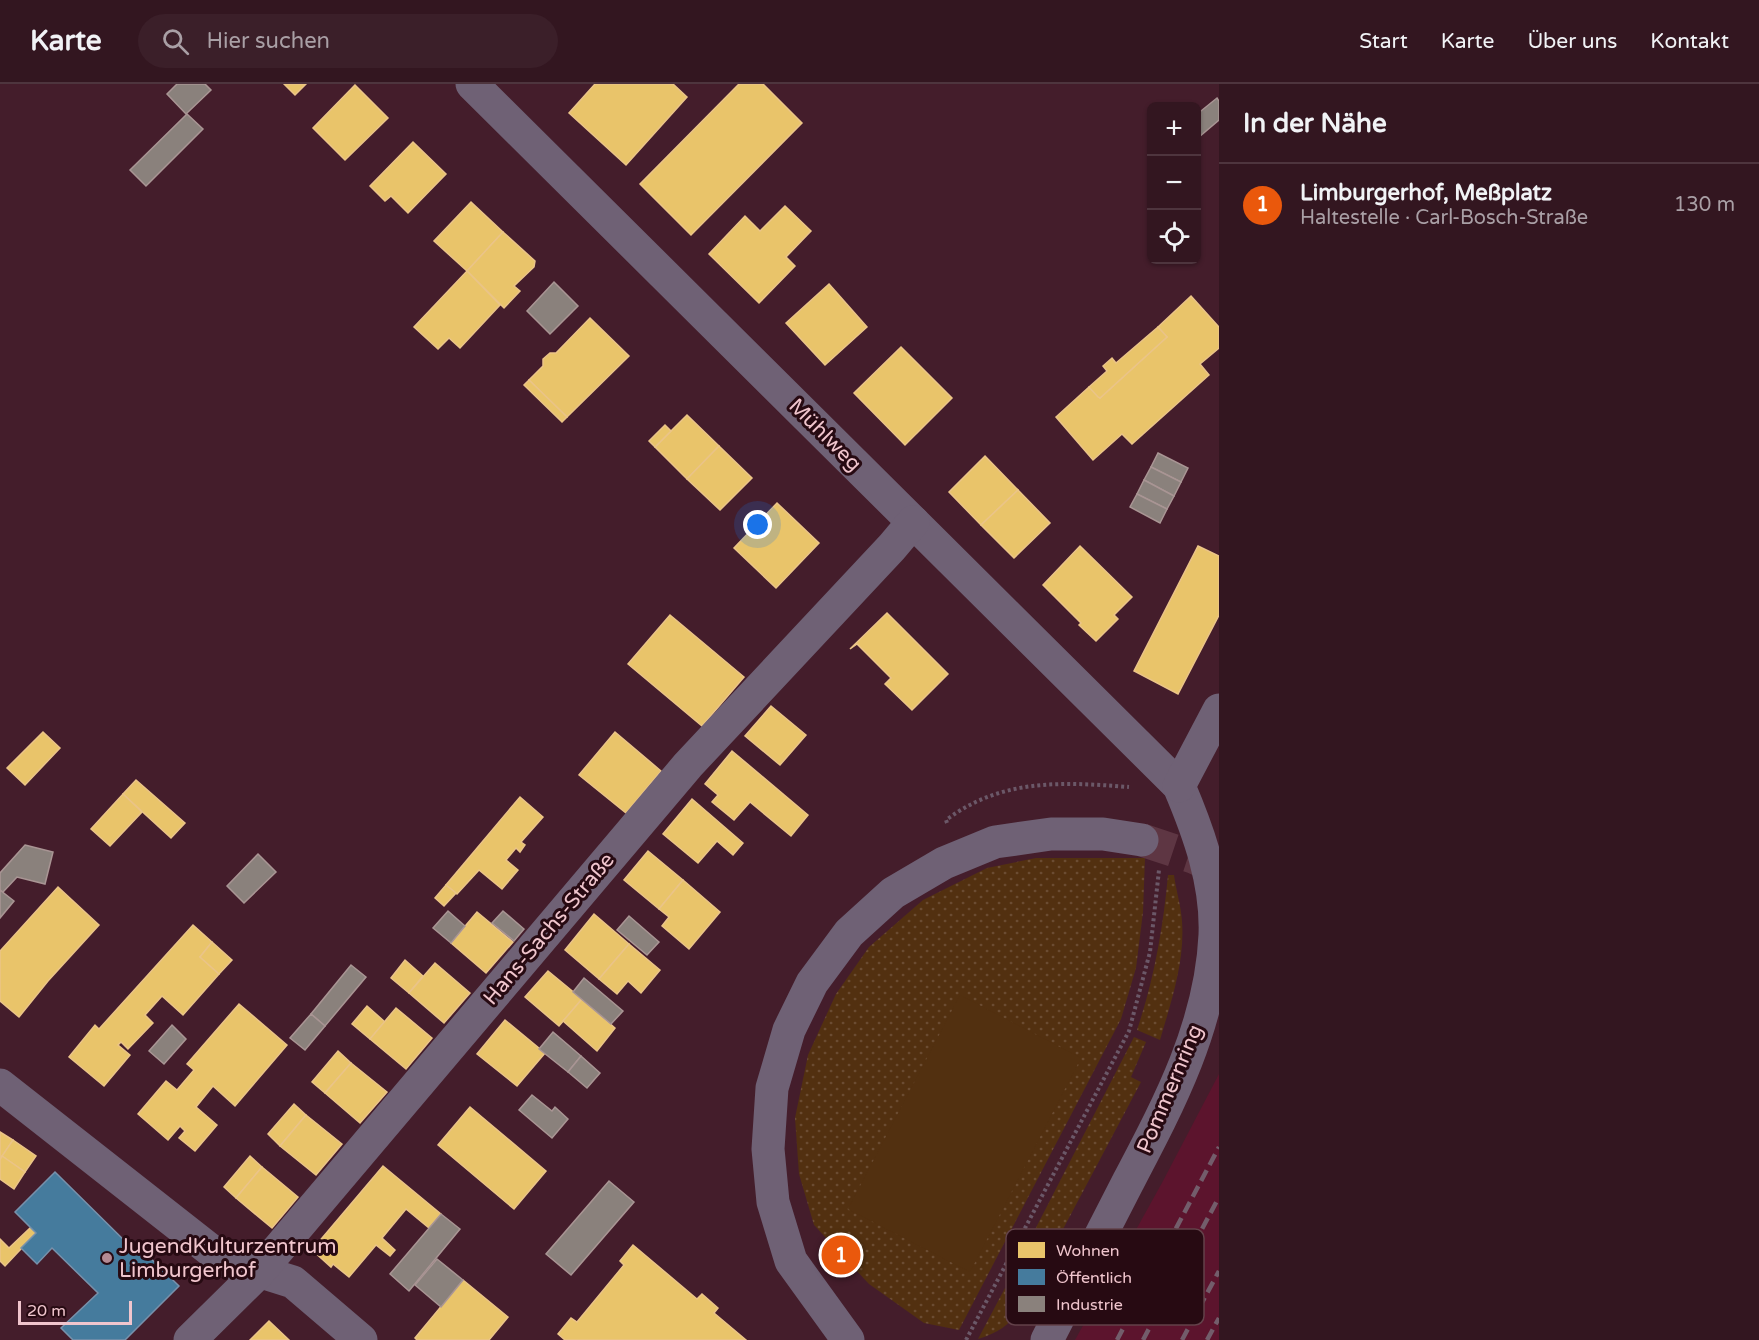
<!DOCTYPE html>
<html lang="de">
<meta charset="utf-8">
<style>
body{margin:0;font-family:"Varela Round",sans-serif;background:#3b1f29;color:#f1f3f6}
.controls{position:absolute;right:18px;top:18px;display:grid;overflow:hidden;border-radius:9px;box-shadow:0 2px 4px #0004}
.controls button{width:54px;height:54px;display:grid;place-items:center;padding:0;border:0;border-bottom:2px solid #4e353e;background:#331620;color:#f1f3f6;font:30px sans-serif}
.scale{position:absolute;left:18px;bottom:15px;width:114px;box-sizing:border-box;padding-left:6px;border:3px solid #f0c5cd;border-top:0;font-size:16px;line-height:21px;white-space:nowrap;color:#f0c5cd;-webkit-text-stroke:4px #270a12;paint-order:stroke}
.you{position:absolute;left:758px;top:441px;width:21px;height:21px;margin:-15px;border:4px solid #fff;border-radius:50%;background:#1a73e8;box-shadow:0 0 0 9px #1a73e833}
.badge{display:grid;place-items:center;width:39px;height:39px;border-radius:50%;background:#ea580c;color:#fff;font-size:20px;font-weight:700}
.pin{position:absolute;translate:-50% -50%;border:3px solid #fff;box-shadow:0 2px 6px #0006}
.list{margin:0;padding:0;list-style:none}
h2{display:flex;justify-content:space-between;align-items:center;height:78px;margin:0;padding:0 24px;font-size:26px}
h2 small{font-size:20px;font-weight:400;color:#a99fa5}
.list li{display:grid;grid-template-columns:39px 1fr auto;gap:18px;align-items:center;box-sizing:border-box;height:84px;padding:0 24px;border-top:2px solid #4e353e}
.list b{display:block;font-size:22px;white-space:nowrap}
.list p{margin:0;font-size:20px;white-space:nowrap;color:#a99fa5}
.list em{font-size:20px;font-style:normal;color:#a99fa5}
.icon{flex:none;width:33px;height:33px;fill:none;stroke:currentColor;stroke-width:2;stroke-linecap:round;stroke-linejoin:round}
.map{position:relative;flex:none;width:1219px;height:1256px;overflow:hidden}
header{display:flex;align-items:center;gap:36px;box-sizing:border-box;height:84px;padding:0 30px;background:#331620;border-bottom:2px solid #4e353e}
header strong{font-size:28px}
nav{display:flex;gap:33px;margin-inline-start:auto;font-size:21px}
.search{width:420px;height:54px;background:#3b1f29;display:flex;align-items:center;gap:15px;box-sizing:border-box;padding:0 21px;border-radius:33px;color:#a99fa5;font-size:22px}
main{display:flex}
aside{flex:1;background:#331620}
.map>svg:first-child{display:block}
.built{fill:#5c142d}
.grass{fill:url(#grass-dots)}
.garden{fill:#523010}
.homes{fill:#e9c46a;stroke:#ebc488;stroke-width:1.5}
.public{fill:#457b9d;stroke:#7891ab;stroke-width:1.5}
.industry{fill:#8a817c;stroke:#a99594;stroke-width:1.5}
.lines{fill:none;stroke-linecap:round;stroke-linejoin:round}
.minor-tunnel{stroke:#5e3643;stroke-width:33;stroke-dasharray:33 16;stroke-linecap:butt}
.path{stroke:#6b5868;stroke-width:4;stroke-dasharray:3 3;stroke-linecap:butt}
.minor{stroke:#6f6175;stroke-width:33}
.rail{stroke:#735d6b;stroke-width:4.5;stroke-dasharray:12 6;stroke-linecap:butt}
.poi-dot{fill:#b48a94;stroke:#270a12;stroke-width:2}
.labels{text-anchor:middle;dominant-baseline:central;stroke-width:6;stroke-linejoin:round;paint-order:stroke}
.street-label{font-size:21px;fill:#f0c5cd;stroke:#270a12}
.poi-label{font-size:21px;fill:#f0c5cd;stroke:#270a12;text-anchor:start}
.key{fill:#270a12;stroke:#63424a;stroke-width:1.5}
.key-label{font-size:16px;fill:#f0c5cd}
</style>
<header>
<strong>Karte</strong>
<div class="search"><svg class="icon" aria-label="search" viewBox="0 0 24 24"><circle cx="10" cy="10" r="6"/><path d="M15 15l6 6"/></svg>Hier suchen</div>
<nav><a>Start</a><a>Karte</a><a>Über uns</a><a>Kontakt</a></nav>
</header>
<main>
<div class="map">
<svg width="1219" height="1256" viewBox="0 0 1219 1256">
<defs>
<pattern id="grass-dots" width="8" height="8" patternUnits="userSpaceOnUse" patternTransform="scale(1.5)"><rect width="8" height="8" fill="#523010"/><path d="M2 2h.1M6 6h.1" fill="none" stroke="#6b4c32" stroke-width="1.8" stroke-linecap="round"/></pattern>
</defs>
<rect width="100%" height="100%" fill="#441d2b"/>
<polygon class="built" points="1219,990 1219,1256 1075,1256 1163,1097"/>
<g class="grass">
<polygon points="1036,774 1145,774 1143,828 1136,884 1121,935 959,1246 924,1239 869,1200 814,1141 799,1090 795,1034 808,971 836,910 869,863 923,816 987,784"/>
<path d="M1168 791H1174C1176 806 1181 822 1182 837 1185 878 1171 918 1160 956L1137 946C1154 895 1163 845 1168 791Z"/>
<polygon points="1134,953 1146,958 1131,993 1141,998 1052,1166 1043,1162 1020,1202 1009,1196"/>
<path d="M1005 1204 1025 1214C1014 1238 1003 1247 978 1255Z"/>
</g>
<polygon class="garden" points="960,911 1081,974 970,1188 848,1125"/>
<g class="homes">
<polygon points="284,0 306,0 295,11"/>
<polygon points="595,0 673,0 687,13 626,81 569,29"/>
<polygon points="739,0 763,0 802,39 691,151 640,100"/>
<polygon points="355,1 388,34 345,76 313,44"/>
<polygon points="413,58 446,90 408,129 391,112 385,117 370,102"/>
<polygon points="471,118 503,148 467,187 434,157"/>
<polygon points="785,122 811,147 786,173 795,182 759,219 709,170 745,132 760,147"/>
<polygon points="503,148 535,177 534,183 514,202 520,207 504,224 467,187"/>
<polygon points="467,187 500,221 460,264 449,254 438,265 414,243"/>
<polygon points="829,200 867,243 825,281 786,239"/>
<polygon points="1191,212 1219,243 1219,264 1200,280 1209,291 1132,360 1122,350 1093,376 1056,333 1089,303 1100,314 1167,253 1158,243"/>
<polygon points="590,234 629,272 567,333 529,296 543,282 543,275 550,269 556,269"/>
<polygon points="1158,243 1167,253 1100,314 1098,313 1089,303 1107,287 1103,282 1112,274 1116,279"/>
<polygon points="901,263 952,314 905,361 854,309"/>
<polygon points="529,296 567,333 562,338 524,301"/>
<polygon points="687,331 719,362 687,395 655,363"/>
<polygon points="665,341 671,347 655,363 649,357"/>
<polygon points="719,362 752,394 720,426 687,395"/>
<polygon points="985,372 1018,406 981,441 949,408"/>
<polygon points="1018,406 1050,439 1014,474 981,441"/>
<polygon points="777,419 819,459 776,504 734,464"/>
<polygon points="1080,462 1132,513 1114,531 1118,535 1096,557 1079,541 1081,539 1043,501"/>
<polygon points="1198,462 1219,472 1219,531 1178,610 1134,587"/>
<polygon points="887,529 948,590 912,626 885,600 891,594 857,560 850,565"/>
<polygon points="670,531 744,593 702,642 628,580"/>
<polygon points="771,622 806,651 780,681 745,652"/>
<polygon points="43,648 60,664 25,701 7,684"/>
<polygon points="615,648 661,687 626,729 579,691"/>
<polygon points="732,667 808,731 791,752 750,718 734,736 712,718 718,711 705,700"/>
<polygon points="136,696 185,739 171,754 123,710"/>
<polygon points="123,710 142,728 110,762 91,745"/>
<polygon points="520,713 543,733 521,758 525,761 520,768 516,764 506,776 518,786 502,805 479,786 457,810 446,801"/>
<polygon points="692,715 743,759 733,771 717,757 698,779 663,750"/>
<polygon points="648,767 683,796 659,825 624,796"/>
<polygon points="683,796 720,828 689,865 662,842 669,833 659,825"/>
<polygon points="446,801 456,809 444,822 435,814"/>
<polygon points="58,803 99,841 48,897 19,933 0,917 0,867"/>
<polygon points="477,828 513,858 486,889 451,859"/>
<polygon points="594,830 629,860 599,895 565,866"/>
<polygon points="193,841 212,858 200,873 219,890 183,931 162,912 145,931 153,939 128,965 121,958 118,961 130,971 104,1002 69,973 95,941 99,945"/>
<polygon points="212,858 232,876 219,890 200,873"/>
<polygon points="629,860 660,886 641,909 628,897 617,910 599,895"/>
<polygon points="405,876 423,892 409,909 391,894"/>
<polygon points="435,879 470,909 444,939 409,909"/>
<polygon points="548,887 582,915 559,942 525,913"/>
<polygon points="582,915 615,944 597,967 563,937"/>
<polygon points="239,920 287,961 235,1022 213,1002 196,1023 217,1041 195,1067 179,1054 185,1047 180,1042 168,1056 138,1030 166,997 177,1006 194,986 187,980"/>
<polygon points="367,922 385,938 370,955 352,940"/>
<polygon points="396,924 432,954 406,985 370,955"/>
<polygon points="505,936 545,969 517,1002 477,970"/>
<polygon points="338,967 351,979 325,1009 312,998"/>
<polygon points="351,979 387,1008 360,1039 325,1009"/>
<polygon points="294,1020 306,1031 280,1062 268,1050"/>
<polygon points="470,1023 546,1087 514,1125 438,1061"/>
<polygon points="306,1031 342,1060 316,1091 280,1062"/>
<polygon points="0,1048 13,1056 0,1076"/>
<polygon points="13,1056 36,1072 25,1088 2,1072"/>
<polygon points="2,1072 25,1088 14,1105 0,1095 0,1076"/>
<polygon points="250,1072 262,1083 236,1114 224,1103"/>
<polygon points="383,1082 441,1130 429,1144 406,1125 382,1154 395,1166 390,1172 376,1161 349,1193 333,1180 331,1183 312,1166"/>
<polygon points="262,1083 298,1113 272,1144 236,1114"/>
<polygon points="31,1143 36,1149 5,1182 0,1177 0,1155 9,1164"/>
<polygon points="633,1161 697,1215 702,1210 718,1224 714,1229 746,1256 565,1256 558,1250 571,1234 577,1238 624,1181 620,1177"/>
<polygon points="463,1196 508,1233 489,1256 417,1256 415,1254"/>
<polygon points="269,1237 289,1256 250,1256"/>
</g>
<polygon class="public" points="55,1088 137,1169 141,1165 179,1202 125,1256 73,1256 61,1244 98,1209 52,1164 37,1180 21,1164 36,1149 15,1128"/>
<g class="industry">
<polygon points="177,0 205,0 211,6 186,30 167,10"/>
<polygon points="1217,14 1219,17 1219,36 1199,53 1196,50 1196,31"/>
<polygon points="187,30 203,45 146,102 130,86"/>
<polygon points="554,198 578,222 550,250 527,227"/>
<polygon points="1158,369 1188,384 1181,398 1151,383"/>
<polygon points="1151,383 1181,398 1174,412 1144,396"/>
<polygon points="1144,396 1174,412 1167,425 1137,410"/>
<polygon points="1137,410 1167,425 1160,439 1130,423"/>
<polygon points="25,761 53,768 45,800 17,793 3,808 0,806 0,789"/>
<polygon points="258,770 276,788 244,819 227,802"/>
<polygon points="0,806 14,817 0,834"/>
<polygon points="448,827 465,842 451,859 433,844"/>
<polygon points="503,827 524,845 514,857 492,839"/>
<polygon points="629,832 659,858 647,871 617,846"/>
<polygon points="351,881 366,893 325,942 311,930"/>
<polygon points="584,894 623,927 611,940 573,908"/>
<polygon points="311,930 325,942 305,966 290,954"/>
<polygon points="172,941 186,955 164,980 149,967"/>
<polygon points="553,948 581,972 568,988 539,965"/>
<polygon points="581,972 600,989 587,1004 568,988"/>
<polygon points="532,1011 552,1027 555,1023 568,1035 552,1054 519,1026"/>
<polygon points="609,1097 634,1118 571,1191 546,1170"/>
<polygon points="441,1130 460,1145 409,1207 390,1190"/>
<polygon points="437,1175 463,1196 441,1223 415,1201"/>
</g>
<g class="lines">
<polyline class="minor-tunnel" points="1142,756 1193,773 1219,785"/>
<g class="path">
<path d="M947 739 946 736C1002 694 1063 698 1129 703"/>
<polyline points="966,1256 1129,947 1150,868 1159,786"/>
</g>
<g class="minor">
<path d="M472 0 1179 702C1199 749 1217 799 1215 851 1211 941 1169 1020 1128 1098 1101 1151 1074 1203 1047 1256"/>
<polyline points="1179,702 1219,626"/>
<polyline points="0,1001 223,1176 293,1198 361,1256"/>
<polyline points="190,1256 259,1188 688,681 892,463 913,438"/>
<polyline points="848,1256 791,1177 773,1118 768,1065 772,1004 789,946 812,899 849,849 893,809 944,779 995,758 1051,750 1103,750 1142,756"/>
</g>
<g class="rail">
<polyline points="1117,1256 1219,1063"/>
<polyline points="1143,1256 1219,1113"/>
<polyline points="1182,1256 1219,1187"/>
<polyline points="1207,1256 1219,1234"/>
</g>
</g>
<circle class="poi-dot" cx="107" cy="1174" r="6"/>
<g class="labels">
<g class="street-label">
<text transform="translate(825 351) rotate(45)">Mühlweg</text>
<text transform="translate(549 845) rotate(-50)">Hans-Sachs-Straße</text>
<text transform="translate(1170 1005) rotate(-67)">Pommernring</text>
</g>
<g class="poi-label">
<text x="119" y="1162">JugendKulturzentrum<tspan x="119" dy="24">Limburgerhof</tspan></text>
</g>
</g>
<rect x="1006" y="1145" width="198" height="96" rx="9" class="key"/>
<rect x="1018" y="1158" width="27" height="16" fill="#e9c46a"/>
<rect x="1018" y="1185" width="27" height="16" fill="#457b9d"/>
<rect x="1018" y="1212" width="27" height="16" fill="#8a817c"/>
<g class="key-label">
<text x="1056" y="1172">Wohnen</text>
<text x="1056" y="1199">Öffentlich</text>
<text x="1056" y="1226">Industrie</text>
</g>
</svg>
<div class="controls">
<button>+</button>
<button>−</button>
<button><svg class="icon" aria-label="locate" viewBox="0 0 24 24"><circle cx="12" cy="12" r="6"/><path d="M12 2v4M12 18v4M2 12h4M18 12h4"/></svg></button>
</div>
<div class="scale">20 m</div>
<div class="you"></div>
<div class="pin badge" style="left:841px;top:1171px">1</div>
</div>
<aside>
<h2>In der Nähe<small></small></h2>
<ul class="list">
<li><span class="badge">1</span><div><b>Limburgerhof, Meßplatz</b><p>Haltestelle · Carl-Bosch-Straße</p></div><em>130 m</em></li>
</ul>
</aside>
</main>
